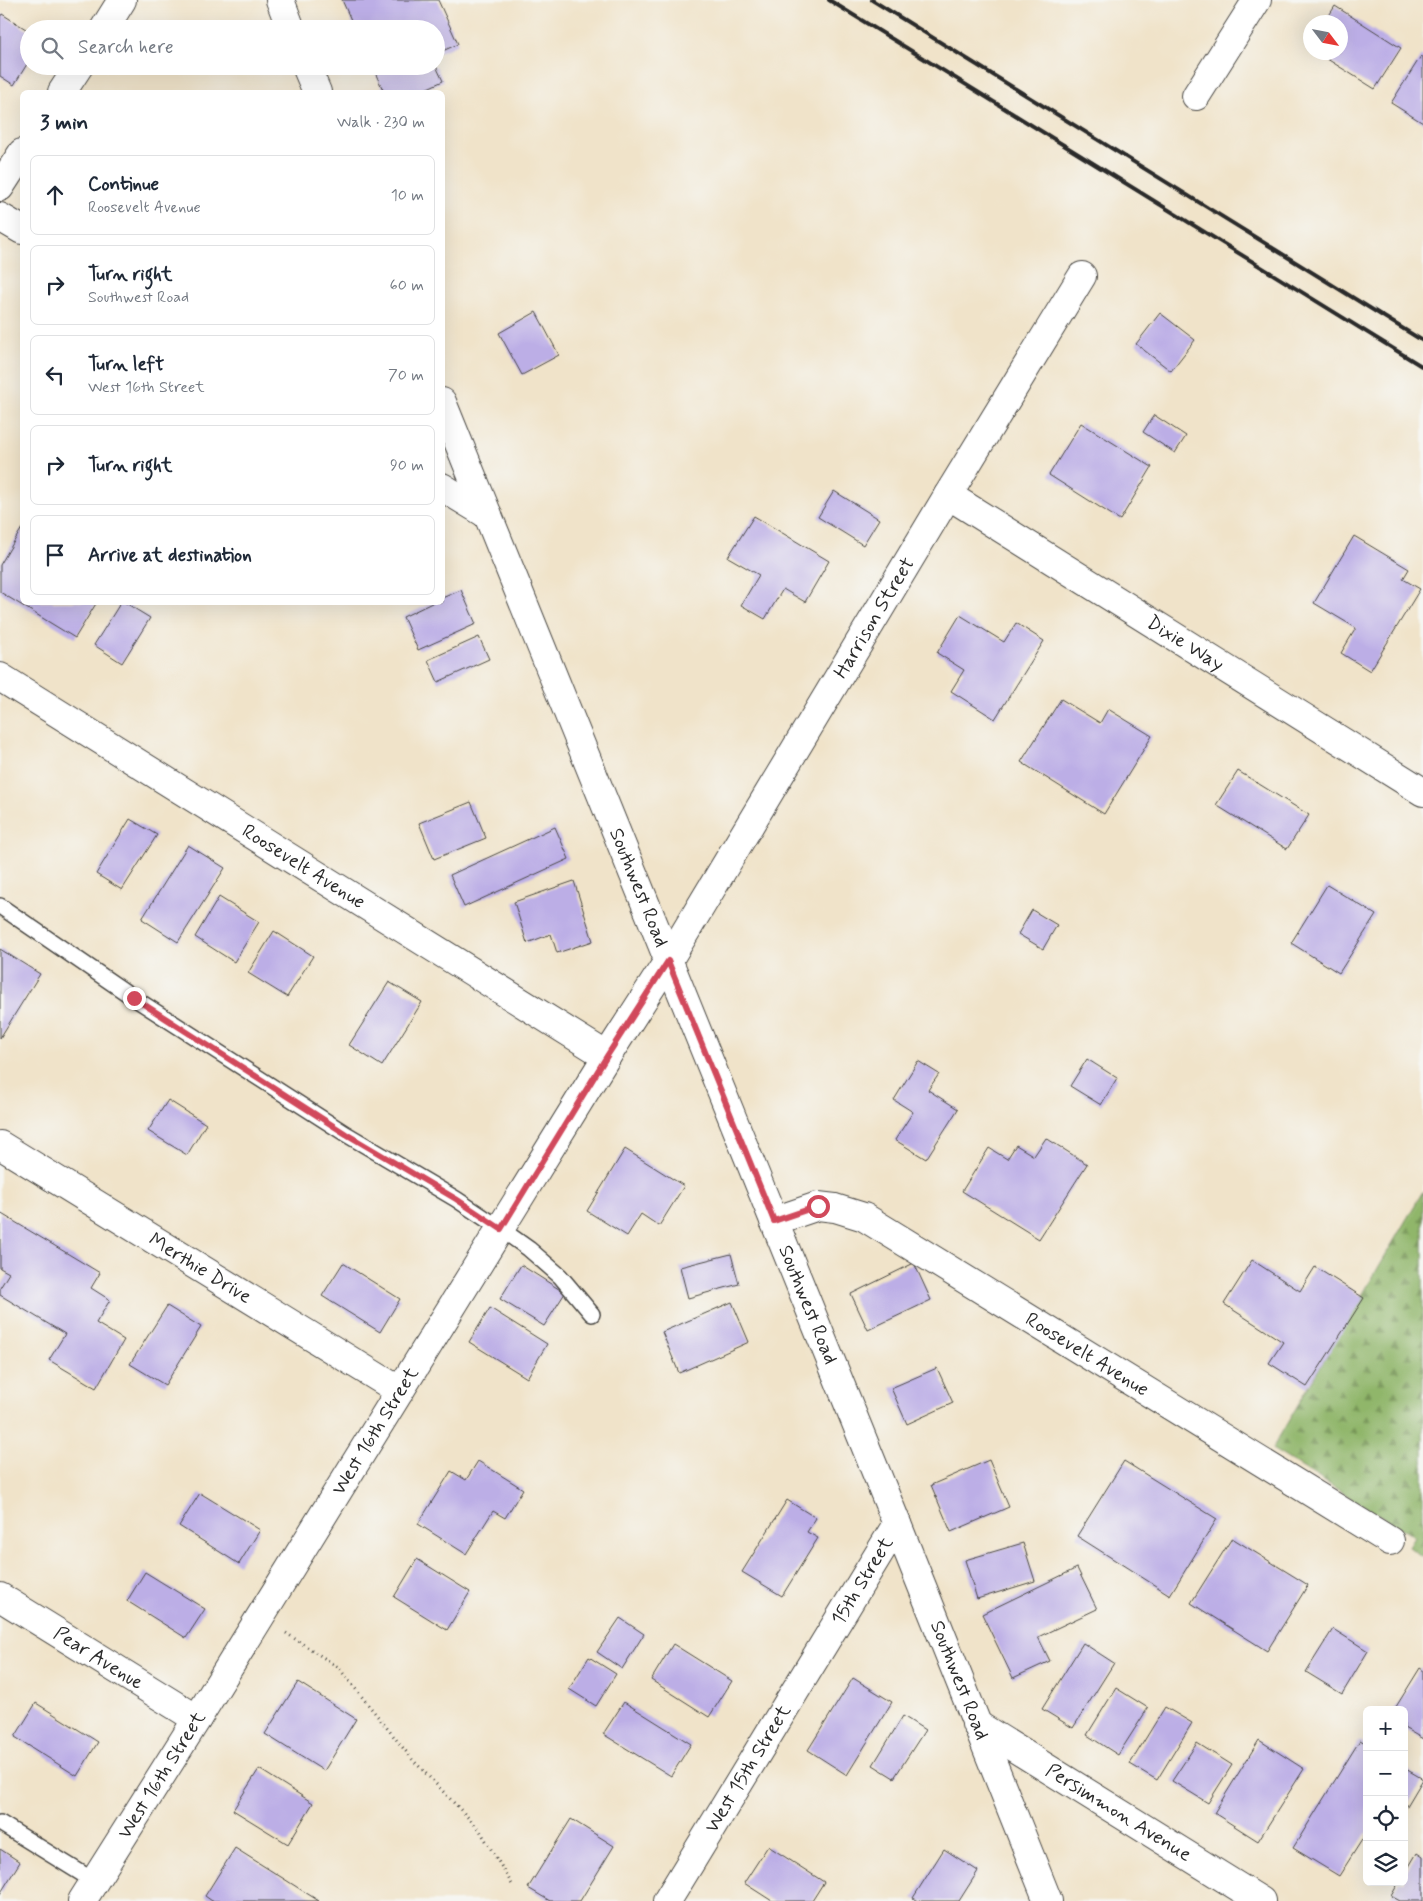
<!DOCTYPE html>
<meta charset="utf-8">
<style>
body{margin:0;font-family:Mynerve,sans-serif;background:#f2f2f3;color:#1f2937}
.controls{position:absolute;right:15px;bottom:15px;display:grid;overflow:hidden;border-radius:8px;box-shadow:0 5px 20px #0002}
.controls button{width:45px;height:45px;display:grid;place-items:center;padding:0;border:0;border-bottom:1px solid #e0e1e3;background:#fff;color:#1f2937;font:25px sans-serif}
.compass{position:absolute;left:1303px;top:15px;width:45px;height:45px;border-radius:50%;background:#fff;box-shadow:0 5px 20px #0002;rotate:122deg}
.stop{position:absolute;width:15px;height:15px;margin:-11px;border:4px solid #d1495b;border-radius:50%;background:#fff}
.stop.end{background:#d1495b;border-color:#fff;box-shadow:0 1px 5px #0008}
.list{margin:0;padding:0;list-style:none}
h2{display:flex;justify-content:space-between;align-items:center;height:65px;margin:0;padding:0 20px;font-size:21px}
h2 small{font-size:16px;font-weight:400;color:#747a83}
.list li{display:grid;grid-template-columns:32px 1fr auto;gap:15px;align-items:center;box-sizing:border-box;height:80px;margin:0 10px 10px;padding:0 10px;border:1px solid #e0e1e3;border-radius:8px}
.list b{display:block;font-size:19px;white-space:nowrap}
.list p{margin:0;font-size:16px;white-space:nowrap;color:#747a83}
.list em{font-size:16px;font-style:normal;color:#747a83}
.icon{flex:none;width:28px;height:28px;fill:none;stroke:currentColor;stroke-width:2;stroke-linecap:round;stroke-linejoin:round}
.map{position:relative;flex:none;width:1423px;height:1901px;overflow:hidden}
.search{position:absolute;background:#fff;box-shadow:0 5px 20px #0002;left:20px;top:20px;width:425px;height:55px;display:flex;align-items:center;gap:12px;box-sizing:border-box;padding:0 18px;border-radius:28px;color:#747a83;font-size:19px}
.panel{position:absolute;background:#fff;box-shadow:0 5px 20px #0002;left:20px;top:90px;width:425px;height:515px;border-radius:8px}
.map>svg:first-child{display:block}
.forest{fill:url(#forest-firs);stroke:#5e704a}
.building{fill:#bcaee6}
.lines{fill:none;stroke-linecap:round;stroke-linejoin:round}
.lane-casing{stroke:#494743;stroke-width:18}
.street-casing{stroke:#494743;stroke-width:30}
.secondary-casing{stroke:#494743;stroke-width:30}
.path{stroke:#494743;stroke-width:3;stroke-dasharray:1 4;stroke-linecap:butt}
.lane{stroke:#fff;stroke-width:15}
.street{stroke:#fff;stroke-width:28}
.secondary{stroke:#fff;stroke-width:28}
.rail{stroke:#2b2b2b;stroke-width:4}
.route{stroke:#d1495b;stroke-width:6}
.labels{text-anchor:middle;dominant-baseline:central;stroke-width:4;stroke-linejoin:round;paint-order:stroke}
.street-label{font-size:20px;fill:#2b2b2b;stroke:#f6f6f2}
</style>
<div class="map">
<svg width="1423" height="1901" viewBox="0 0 1423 1901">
<defs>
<pattern id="forest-firs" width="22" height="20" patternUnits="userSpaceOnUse" patternTransform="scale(1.25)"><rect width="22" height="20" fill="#90b66a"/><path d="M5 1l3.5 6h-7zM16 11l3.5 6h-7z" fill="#769457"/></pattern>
</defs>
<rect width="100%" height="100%" fill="#f6f6f2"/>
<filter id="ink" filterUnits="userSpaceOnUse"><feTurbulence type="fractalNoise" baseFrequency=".02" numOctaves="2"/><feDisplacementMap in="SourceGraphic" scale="10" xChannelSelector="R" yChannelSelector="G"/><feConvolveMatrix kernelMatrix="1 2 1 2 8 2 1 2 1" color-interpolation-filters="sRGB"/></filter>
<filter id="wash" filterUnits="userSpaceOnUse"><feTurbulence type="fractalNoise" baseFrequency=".0096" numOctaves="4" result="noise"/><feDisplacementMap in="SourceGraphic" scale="20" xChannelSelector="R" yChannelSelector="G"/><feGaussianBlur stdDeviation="1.12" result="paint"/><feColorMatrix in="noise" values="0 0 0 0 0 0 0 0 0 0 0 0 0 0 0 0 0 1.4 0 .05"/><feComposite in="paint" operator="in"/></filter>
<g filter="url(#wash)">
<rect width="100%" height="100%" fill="#f0e3c9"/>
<polygon class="forest" points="1423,1191 1423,1557 1409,1547 1415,1537 1272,1449"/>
<g id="blocks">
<g class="building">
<polygon points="342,0 438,0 458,44 436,54 436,29 355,29"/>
<polygon points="1335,6 1401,48 1375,89 1316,52 1340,52 1340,22 1325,22"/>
<polygon points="2,14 29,31 29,61 14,85 0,76 0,17"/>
<polygon points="1421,56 1423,57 1423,123 1391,103"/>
<polygon points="372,66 436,66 443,81 419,92 384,92"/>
<polygon points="536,312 559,355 522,375 499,333"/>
<polygon points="1160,313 1195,340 1171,371 1136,344"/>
<polygon points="1154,415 1186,436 1175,453 1143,432"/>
<polygon points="1081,423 1152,467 1120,520 1049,475"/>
<polygon points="834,491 879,519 863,545 818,517"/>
<polygon points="754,516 829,561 805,602 783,589 765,619 741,605 759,575 728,557"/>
<polygon points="22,528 22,602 97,602 75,638 0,592 0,565"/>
<polygon points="1354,536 1409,569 1403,579 1420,589 1370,671 1341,653 1356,628 1314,603"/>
<polygon points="461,590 476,624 418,650 403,617 434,602 442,602 442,598"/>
<polygon points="121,602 124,602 150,618 122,663 94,645"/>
<polygon points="960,615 1004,642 1016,623 1044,641 995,719 951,691 964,670 937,653"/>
<polygon points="479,637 489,659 438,682 428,660"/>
<polygon points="1061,699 1100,723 1108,709 1152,736 1104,814 1021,762"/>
<polygon points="1238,771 1309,815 1287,849 1216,805"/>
<polygon points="471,802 486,838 434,859 419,823"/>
<polygon points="130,819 157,835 122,890 96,874"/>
<polygon points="555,827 569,859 464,907 450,875"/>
<polygon points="188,845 225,868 178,942 142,919"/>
<polygon points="574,881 593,941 557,953 551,934 527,943 514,902"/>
<polygon points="1327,885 1376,915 1339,973 1291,943"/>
<polygon points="219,897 259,922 234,962 195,937"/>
<polygon points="1032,910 1057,925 1043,949 1018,934"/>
<polygon points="274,931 313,956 287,997 248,973"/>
<polygon points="0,949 40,974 0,1038"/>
<polygon points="389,982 422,1002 382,1066 349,1045"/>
<polygon points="1087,1059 1117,1078 1101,1105 1070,1086"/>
<polygon points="918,1061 939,1074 928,1090 958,1109 926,1159 895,1140 913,1112 894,1100"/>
<polygon points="168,1100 206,1124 187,1155 148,1131"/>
<polygon points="1046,1138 1087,1164 1039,1239 962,1191 989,1148 1007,1159 1016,1145 1034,1156"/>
<polygon points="625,1149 684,1186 659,1226 641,1214 627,1236 587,1211"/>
<polygon points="0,1213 100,1273 91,1288 110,1300 96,1323 124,1340 96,1388 49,1360 65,1334 0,1295 0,1288 9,1273 0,1268"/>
<polygon points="731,1254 739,1284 688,1298 680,1267"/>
<polygon points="1252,1260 1300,1291 1315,1267 1364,1298 1307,1387 1269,1363 1283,1342 1224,1304"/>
<polygon points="343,1263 400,1299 380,1332 322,1296"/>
<polygon points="914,1263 931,1300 868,1330 851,1294"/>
<polygon points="521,1265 565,1293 544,1326 500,1299"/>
<polygon points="732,1302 749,1342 679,1373 662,1332"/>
<polygon points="167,1306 201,1327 165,1385 130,1364"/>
<polygon points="490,1308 547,1344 527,1378 469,1342"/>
<polygon points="937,1368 953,1403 907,1424 891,1388"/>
<polygon points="989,1460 1009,1507 951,1532 931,1485"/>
<polygon points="478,1461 523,1489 505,1518 493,1511 466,1554 418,1524 451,1471 466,1480"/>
<polygon points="1124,1461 1217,1519 1170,1595 1077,1536"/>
<polygon points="200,1493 260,1530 239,1564 179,1526"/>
<polygon points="787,1500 816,1518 807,1532 818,1538 782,1596 742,1572"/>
<polygon points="1232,1538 1308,1585 1267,1651 1191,1603"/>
<polygon points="1023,1543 1035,1581 977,1599 965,1560"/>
<polygon points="417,1559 470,1592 447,1630 394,1597"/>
<polygon points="1077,1568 1097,1609 1038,1637 1050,1661 1013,1678 982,1614"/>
<polygon points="145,1572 205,1609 186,1638 127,1601"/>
<polygon points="620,1618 644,1634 622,1669 597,1652"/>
<polygon points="1333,1629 1368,1651 1342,1694 1306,1672"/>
<polygon points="1083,1643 1114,1663 1073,1728 1042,1709"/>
<polygon points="673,1644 732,1681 709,1717 651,1680"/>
<polygon points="589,1657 616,1674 596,1706 569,1689"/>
<polygon points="1420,1668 1423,1670 1423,1739 1404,1728 1404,1710 1394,1710"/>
<polygon points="853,1678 892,1702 847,1775 808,1750"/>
<polygon points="298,1682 356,1719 324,1771 265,1734"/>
<polygon points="1116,1688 1148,1708 1118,1755 1087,1735"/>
<polygon points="624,1702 691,1744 671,1776 603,1734"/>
<polygon points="36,1703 98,1742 77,1776 15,1737"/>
<polygon points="1165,1707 1192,1723 1157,1780 1130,1764"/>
<polygon points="903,1716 925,1730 894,1778 873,1765"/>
<polygon points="1259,1740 1304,1769 1258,1841 1214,1813"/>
<polygon points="1360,1740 1367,1744 1367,1832 1339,1876 1293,1848"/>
<polygon points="1197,1743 1232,1765 1208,1803 1172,1781"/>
<polygon points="1404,1768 1423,1779 1404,1811"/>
<polygon points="259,1769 313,1803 288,1844 233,1810"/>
<polygon points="571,1819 614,1846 580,1901 550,1901 528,1888"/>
<polygon points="768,1846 824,1882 812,1901 772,1901 744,1883"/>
<polygon points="235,1848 319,1901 212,1901 205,1896"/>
<polygon points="0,1849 20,1862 0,1894"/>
<polygon points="944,1849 978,1871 959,1901 919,1901 913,1898"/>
<polygon points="1417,1853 1423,1857 1423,1901 1400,1901 1391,1896 1399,1882 1404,1882 1404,1875"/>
</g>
</g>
</g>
<g filter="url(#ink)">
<use href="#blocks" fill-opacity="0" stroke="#494743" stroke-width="1"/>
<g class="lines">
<g class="lane-casing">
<g id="lane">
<polyline points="0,906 134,998 346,1134 456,1199 501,1229 529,1249 560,1276 592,1314"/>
<polyline points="0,1823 94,1881"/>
</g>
</g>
<g class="street-casing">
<g id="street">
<polyline points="104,29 122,0"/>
<polyline points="62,92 79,66"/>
<polyline points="1196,96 1257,0"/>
<polyline points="0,187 22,153"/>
<polyline points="0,217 22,230"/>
<polyline points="442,487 488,515"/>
<path id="s1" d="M948 495 1423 792"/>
<path id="s2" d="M0 677 607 1056"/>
<path id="s3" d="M0 1145 400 1391"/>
<path id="s4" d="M774 1221 818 1206 835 1208 864 1217 1390 1541"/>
<path id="s5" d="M0 1597 197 1719"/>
<path id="s6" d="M82 1901 197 1719 607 1056 668 961 948 495 1082 276"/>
<path id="s7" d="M667 1901 897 1524"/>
</g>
</g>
<g class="secondary-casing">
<g id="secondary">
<polyline points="280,0 291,29"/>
<polyline points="306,66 317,92"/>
<path id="s8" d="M442 402 897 1524 1048 1901"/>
<path id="s9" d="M976 1724 1261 1901"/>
</g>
</g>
<polyline class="path" points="286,1633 338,1667 412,1759 479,1829 513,1886"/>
<use href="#lane" class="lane"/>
<use href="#street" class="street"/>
<use href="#secondary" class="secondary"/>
<g class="rail">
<polyline points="829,0 1423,367"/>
<polyline points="872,0 1423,341"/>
</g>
</g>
</g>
<g class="lines" filter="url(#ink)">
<polyline class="route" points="134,998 346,1134 456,1199 501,1229 607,1056 668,961 774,1221 818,1206"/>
</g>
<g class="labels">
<g class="street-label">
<text stroke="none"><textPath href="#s6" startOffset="1508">Harrison Street</textPath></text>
<text stroke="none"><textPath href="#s1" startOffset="280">Dixie Way</textPath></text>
<text stroke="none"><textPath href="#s2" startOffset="358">Roosevelt Avenue</textPath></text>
<text stroke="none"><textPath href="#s8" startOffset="524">Southwest Road</textPath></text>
<text stroke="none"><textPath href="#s3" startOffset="235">Merthie Drive</textPath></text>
<text stroke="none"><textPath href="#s8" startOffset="974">Southwest Road</textPath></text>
<text stroke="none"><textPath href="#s4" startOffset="356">Roosevelt Avenue</textPath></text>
<text stroke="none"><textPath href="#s6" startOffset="554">West 16th Street</textPath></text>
<text stroke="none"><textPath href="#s7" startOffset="375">15th Street</textPath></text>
<text stroke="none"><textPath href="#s5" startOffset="116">Pear Avenue</textPath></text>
<text stroke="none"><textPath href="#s8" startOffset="1379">Southwest Road</textPath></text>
<text stroke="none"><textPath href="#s7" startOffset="155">West 15th Street</textPath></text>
<text stroke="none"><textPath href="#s6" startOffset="149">West 16th Street</textPath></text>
<text stroke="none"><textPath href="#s9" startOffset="168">Persimmon Avenue</textPath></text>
</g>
</g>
</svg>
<div class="controls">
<button>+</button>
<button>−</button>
<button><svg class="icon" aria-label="locate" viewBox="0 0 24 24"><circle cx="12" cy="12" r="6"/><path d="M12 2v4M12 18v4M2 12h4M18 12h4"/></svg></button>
<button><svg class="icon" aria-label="layers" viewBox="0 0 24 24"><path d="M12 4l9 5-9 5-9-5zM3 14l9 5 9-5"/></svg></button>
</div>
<svg class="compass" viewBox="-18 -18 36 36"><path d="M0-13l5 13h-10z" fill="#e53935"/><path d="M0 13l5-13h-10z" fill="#747a83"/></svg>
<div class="stop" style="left:818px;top:1206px"></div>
<div class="stop end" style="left:134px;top:998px"></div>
<div class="search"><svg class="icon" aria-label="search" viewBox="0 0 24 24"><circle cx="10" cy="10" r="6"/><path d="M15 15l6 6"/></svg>Search here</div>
<section class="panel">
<h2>3 min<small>Walk · 230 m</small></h2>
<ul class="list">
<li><svg class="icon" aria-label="ahead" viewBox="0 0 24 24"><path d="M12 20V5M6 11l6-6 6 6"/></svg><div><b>Continue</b><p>Roosevelt Avenue</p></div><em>10 m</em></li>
<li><svg class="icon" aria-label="right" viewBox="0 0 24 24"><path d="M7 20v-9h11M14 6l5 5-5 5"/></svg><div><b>Turn right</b><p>Southwest Road</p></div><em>60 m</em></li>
<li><svg class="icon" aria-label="left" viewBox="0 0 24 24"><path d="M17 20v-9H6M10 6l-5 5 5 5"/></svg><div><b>Turn left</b><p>West 16th Street</p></div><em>70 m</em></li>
<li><svg class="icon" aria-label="right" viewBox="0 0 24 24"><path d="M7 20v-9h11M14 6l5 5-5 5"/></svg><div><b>Turn right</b></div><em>90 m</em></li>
<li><svg class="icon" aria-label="arrive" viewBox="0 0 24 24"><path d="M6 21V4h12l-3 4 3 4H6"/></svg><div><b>Arrive at destination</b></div></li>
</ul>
</section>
</div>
